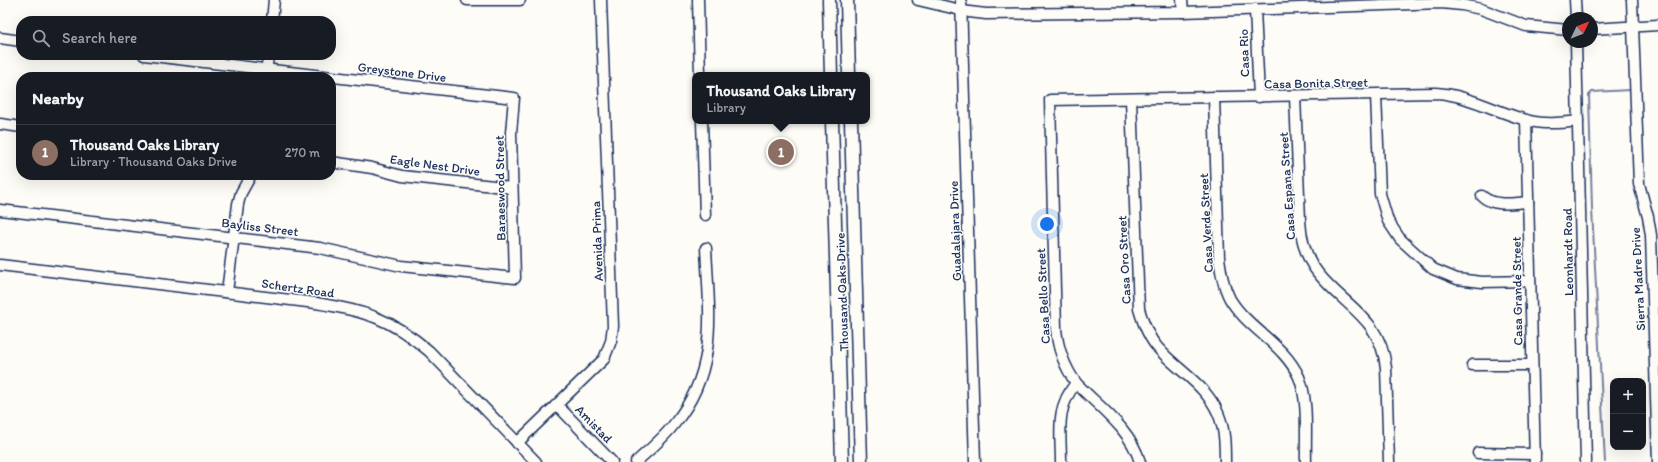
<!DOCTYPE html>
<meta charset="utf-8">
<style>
body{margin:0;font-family:Itim,sans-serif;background:#20242c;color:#f1f3f6}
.controls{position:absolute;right:12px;bottom:12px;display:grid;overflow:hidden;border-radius:8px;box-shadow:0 4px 16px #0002}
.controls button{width:36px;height:36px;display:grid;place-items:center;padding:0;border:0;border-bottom:1px solid #363941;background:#171b24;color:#f1f3f6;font:20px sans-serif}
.compass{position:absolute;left:1562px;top:12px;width:36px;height:36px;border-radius:50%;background:#171b24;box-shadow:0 4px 16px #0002;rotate:47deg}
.you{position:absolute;left:1047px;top:224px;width:14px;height:14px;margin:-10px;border:3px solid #fff;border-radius:50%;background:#1a73e8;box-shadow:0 0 0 6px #1a73e833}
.badge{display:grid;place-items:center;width:26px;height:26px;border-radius:50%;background:#1a73e8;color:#fff;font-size:13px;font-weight:700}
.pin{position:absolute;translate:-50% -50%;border:2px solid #fff;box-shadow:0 1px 4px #0006}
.popup{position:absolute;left:692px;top:72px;width:178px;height:52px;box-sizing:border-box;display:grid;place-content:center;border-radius:8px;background:#171b24;filter:drop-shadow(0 1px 3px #0005);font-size:13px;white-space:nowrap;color:#9ea1a6}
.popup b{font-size:15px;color:#f1f3f6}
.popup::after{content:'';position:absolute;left:50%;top:100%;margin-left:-8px;border:8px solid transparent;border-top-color:#171b24}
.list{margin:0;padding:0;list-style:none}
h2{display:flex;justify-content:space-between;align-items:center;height:52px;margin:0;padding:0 16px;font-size:17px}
h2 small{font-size:13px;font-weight:400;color:#9ea1a6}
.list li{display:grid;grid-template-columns:26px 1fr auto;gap:12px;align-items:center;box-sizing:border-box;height:56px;padding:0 16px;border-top:1px solid #363941}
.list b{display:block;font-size:15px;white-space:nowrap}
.list p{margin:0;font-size:13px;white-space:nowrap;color:#9ea1a6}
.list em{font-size:13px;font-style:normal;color:#9ea1a6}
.icon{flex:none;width:22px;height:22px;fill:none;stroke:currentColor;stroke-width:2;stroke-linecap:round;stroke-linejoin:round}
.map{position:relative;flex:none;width:1658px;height:462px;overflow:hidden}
.search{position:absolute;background:#171b24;box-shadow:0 4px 16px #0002;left:16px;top:16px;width:320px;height:44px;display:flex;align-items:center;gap:10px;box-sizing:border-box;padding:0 14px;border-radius:16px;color:#9ea1a6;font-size:15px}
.panel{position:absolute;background:#171b24;box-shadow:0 4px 16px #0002;left:16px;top:72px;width:320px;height:108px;border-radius:16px}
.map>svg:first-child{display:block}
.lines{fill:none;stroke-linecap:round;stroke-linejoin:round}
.stream{stroke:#76819c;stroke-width:2}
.minor-casing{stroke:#1b2f5e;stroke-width:13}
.major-casing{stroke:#1b2f5e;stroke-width:15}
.minor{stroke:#fdfcf7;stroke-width:10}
.major{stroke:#fdfcf7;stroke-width:12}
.labels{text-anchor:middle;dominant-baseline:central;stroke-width:3;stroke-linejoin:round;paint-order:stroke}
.street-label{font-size:13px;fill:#1b2f5e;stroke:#fdfcf7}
</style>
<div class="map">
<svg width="1658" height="462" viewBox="0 0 1658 462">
<rect width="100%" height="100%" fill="#fdfcf7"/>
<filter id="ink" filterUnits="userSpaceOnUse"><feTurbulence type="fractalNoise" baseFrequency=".025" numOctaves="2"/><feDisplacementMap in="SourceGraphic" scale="8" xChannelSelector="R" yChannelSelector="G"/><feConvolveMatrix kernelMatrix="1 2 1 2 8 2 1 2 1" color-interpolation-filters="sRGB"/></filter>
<g filter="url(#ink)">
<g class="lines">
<polyline class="stream" points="1605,462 1592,209 1589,95 1592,92 1630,90"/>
<g class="minor-casing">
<g id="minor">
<polyline points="467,0 520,0"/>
<polyline points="698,0 700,75"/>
<polyline points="918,0 969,12 986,14 1183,12 1441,3 1462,5 1481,9 1526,26 1568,30"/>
<polyline points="961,0 975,462"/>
<polyline points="1182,0 1183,12"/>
<polyline points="1575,0 1576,18"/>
<polyline points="1632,0 1639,184 1648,217 1651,235 1658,462"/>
<polyline points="1255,9 1259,97"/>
<polyline points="272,21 274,0"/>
<polyline points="1592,29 1658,25"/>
<polyline points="0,38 21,41"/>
<polyline points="1576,42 1586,462"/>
<polyline points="266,77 268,55"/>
<polyline points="1376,95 1380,194 1388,221 1400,239 1433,269 1457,279 1482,282 1530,281"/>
<path d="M1295 96 1300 221C1301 240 1306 258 1318 273 1345 307 1381 318 1386 368L1389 462"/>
<path d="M1214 97 1219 258C1221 272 1223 286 1230 299 1248 329 1284 344 1299 377 1309 401 1305 436 1306 462"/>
<path d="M1131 99 1139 309C1143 323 1148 337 1158 348 1177 370 1206 385 1218 413 1225 429 1225 445 1225 462"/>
<polyline points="1526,120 1535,462"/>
<polyline points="702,121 705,215"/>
<polyline points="0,124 21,127"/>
<polyline points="331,162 372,168 402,176 512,188"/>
<path d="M1482 196C1494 207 1513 203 1528 202"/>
<polyline points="0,210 320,248 401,266 515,278 511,133 514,98 144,55"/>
<path d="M0 265 316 303C365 311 390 318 429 351L536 462"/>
<polyline points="227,292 238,204 241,193 251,175"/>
<polyline points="1472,365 1532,365"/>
<polyline points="557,405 612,462"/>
<polyline points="517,443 604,359 611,341 613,326 601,0"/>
<polyline points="1478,453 1535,454"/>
<path d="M636 462C649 450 664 438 675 423 719 369 709 313 706 248"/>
<path d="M1061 462C1061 431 1055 409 1076 383"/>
<path d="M1140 462C1130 428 1100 408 1076 383 1064 366 1058 350 1056 329L1050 100 1436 93C1470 95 1497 113 1530 121 1545 125 1563 123 1578 121"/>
</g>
</g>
<g class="major-casing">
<g id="major">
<polyline points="829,0 831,75"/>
<polyline points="847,0 849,75"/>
<polyline points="832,121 842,462"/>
<polyline points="851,121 861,462"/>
</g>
</g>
<use href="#minor" class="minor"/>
<use href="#major" class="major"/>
</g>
</g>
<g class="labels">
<g class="street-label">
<text transform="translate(1244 53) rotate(-92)">Casa Rio</text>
<text transform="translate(402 72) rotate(7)">Greystone Drive</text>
<text transform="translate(1316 83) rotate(-1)">Casa Bonita Street</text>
<text transform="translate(435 165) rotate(8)">Eagle Nest Drive</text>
<text transform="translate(1287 186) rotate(-94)">Casa Espana Street</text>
<text transform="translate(500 188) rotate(-91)">Baraeswood Street</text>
<text transform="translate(1206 223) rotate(-93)">Casa Verde Street</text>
<text transform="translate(260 227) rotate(7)">Bayliss Street</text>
<text transform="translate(955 231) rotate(-92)">Guadalajara Drive</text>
<text transform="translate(597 241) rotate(-92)">Avenida Prima</text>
<text transform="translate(1568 252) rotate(-91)">Leonhardt Road</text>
<text transform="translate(1124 260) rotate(-93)">Casa Oro Street</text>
<text transform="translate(1638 279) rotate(-93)">Sierra Madre Drive</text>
<text transform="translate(298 288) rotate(8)">Schertz Road</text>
<text transform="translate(1517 291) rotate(-91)">Casa Grande Street</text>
<text transform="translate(842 292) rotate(-92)">Thousand Oaks Drive</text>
<text transform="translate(1043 296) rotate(-93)">Casa Bello Street</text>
<text transform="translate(594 424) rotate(46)">Amistad</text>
</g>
</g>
</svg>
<div class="controls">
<button>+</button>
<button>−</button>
</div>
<svg class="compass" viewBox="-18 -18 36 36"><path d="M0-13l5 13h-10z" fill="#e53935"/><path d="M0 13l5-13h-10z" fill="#9ea1a6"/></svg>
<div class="you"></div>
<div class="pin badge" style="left:781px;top:152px;background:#8d6e63">1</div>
<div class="popup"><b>Thousand Oaks Library</b>Library</div>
<div class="search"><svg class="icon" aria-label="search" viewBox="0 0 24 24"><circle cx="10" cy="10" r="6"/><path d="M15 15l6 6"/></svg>Search here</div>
<section class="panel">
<h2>Nearby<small></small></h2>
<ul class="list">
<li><span class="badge" style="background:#8d6e63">1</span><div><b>Thousand Oaks Library</b><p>Library · Thousand Oaks Drive</p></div><em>270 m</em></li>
</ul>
</section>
</div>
